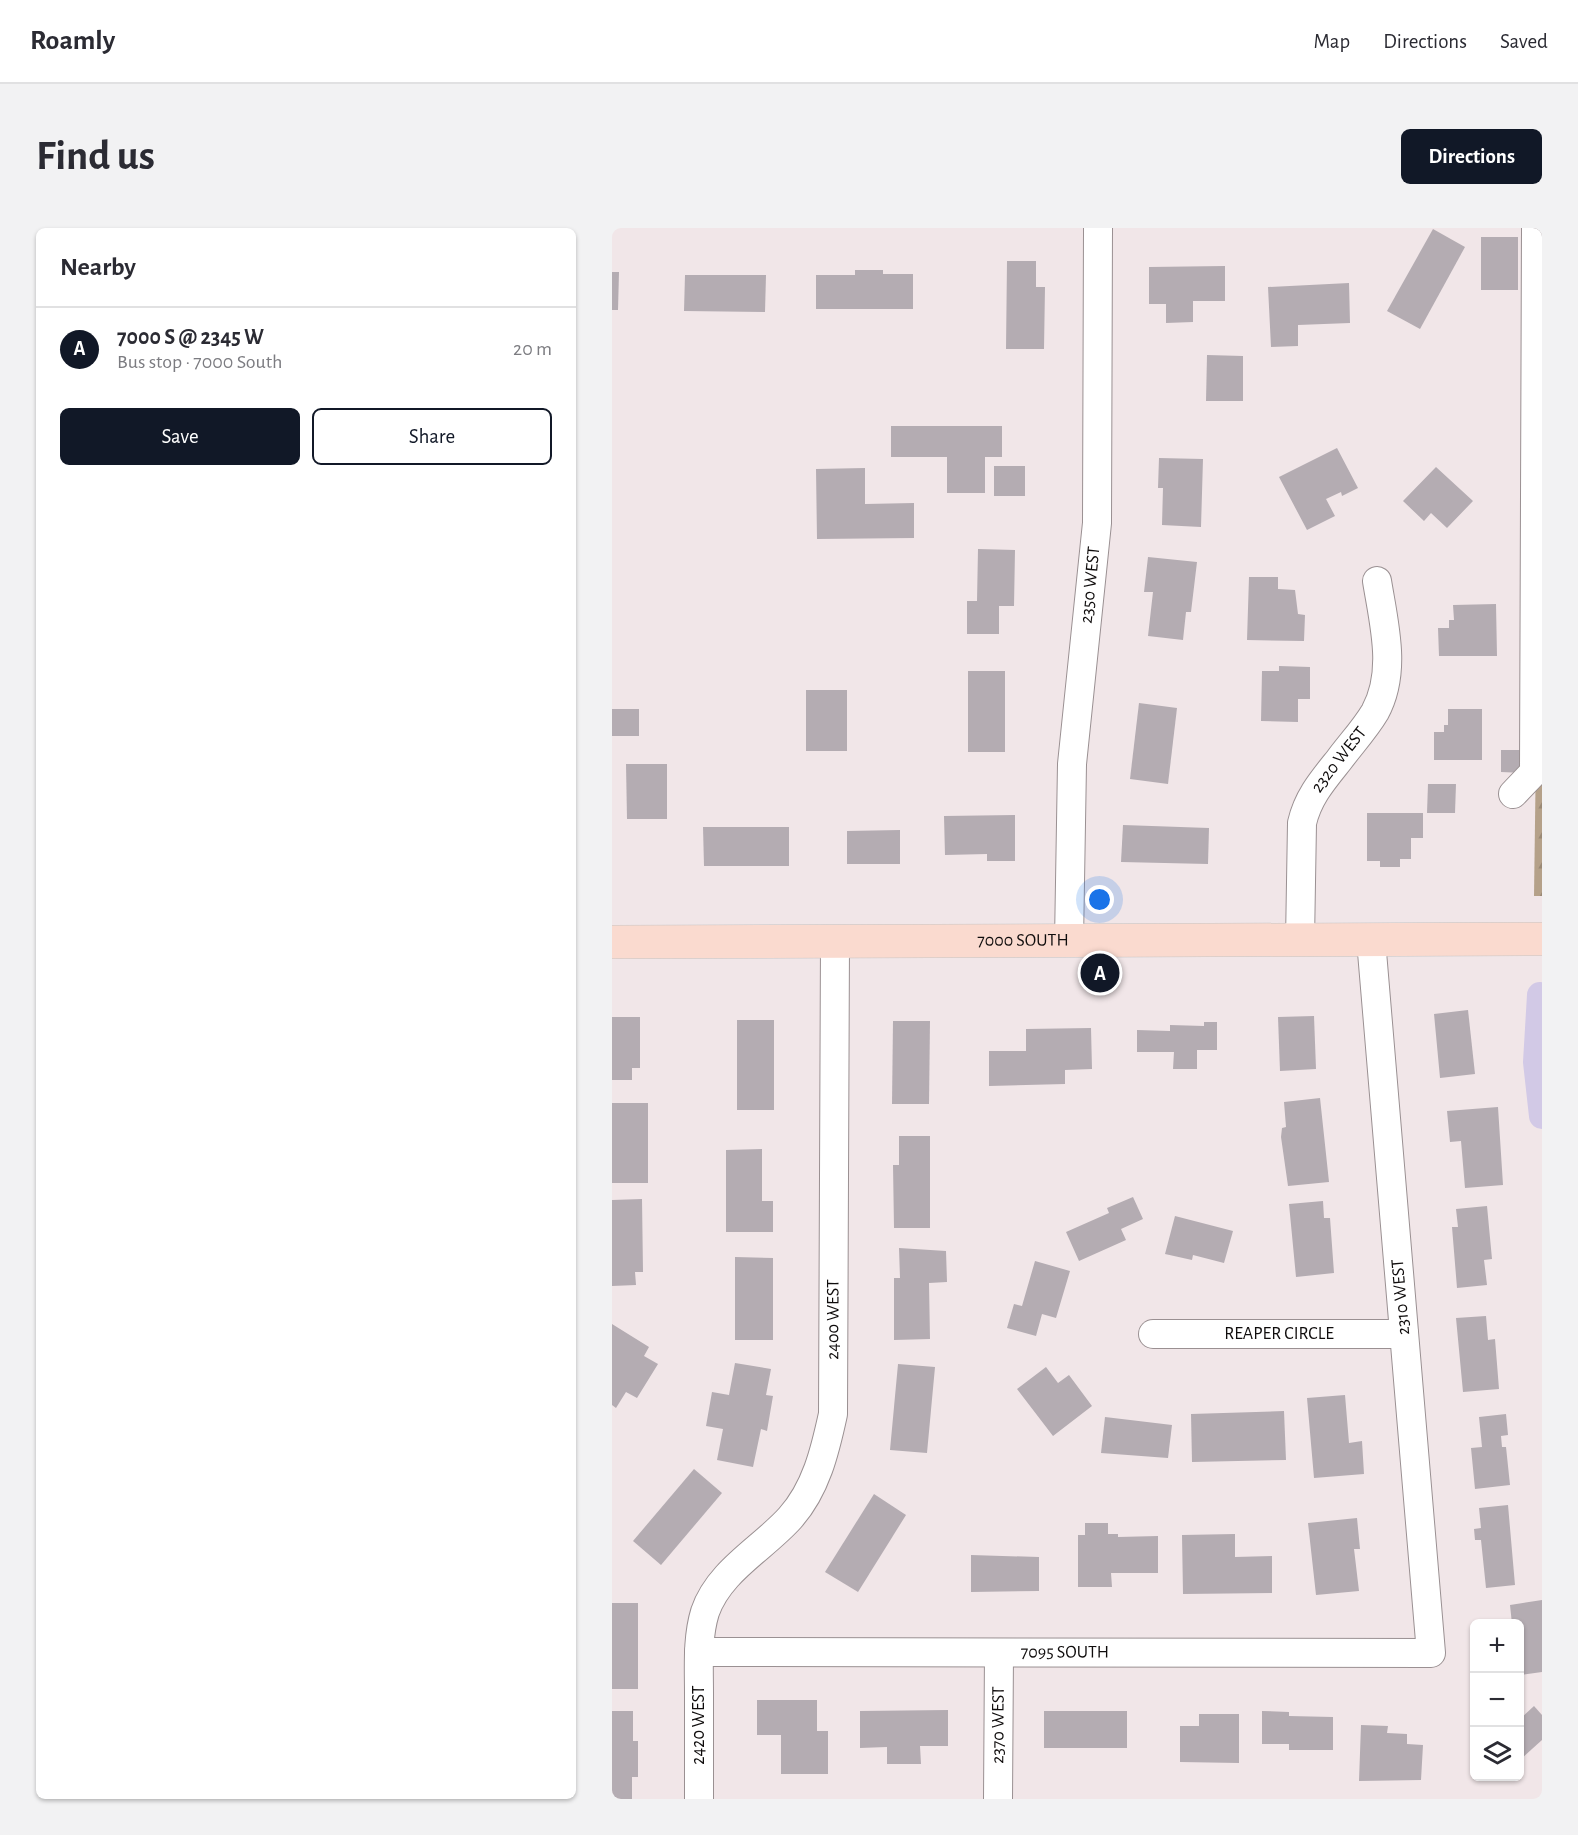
<!DOCTYPE html>
<meta charset="utf-8">
<style>
body{margin:0;font-family:"Alegreya Sans",sans-serif;background:#f2f2f3;color:#2b2b33}
.controls{position:absolute;right:18px;bottom:18px;display:grid;overflow:hidden;border-radius:9px;box-shadow:0 2px 4px #0004}
.controls button{width:54px;height:54px;display:grid;place-items:center;padding:0;border:0;border-bottom:2px solid #e1e1e2;background:#fff;color:#2b2b33;font:30px sans-serif}
.you{position:absolute;left:488px;top:672px;width:21px;height:21px;margin:-15px;border:4px solid #fff;border-radius:50%;background:#1a73e8;box-shadow:0 0 0 9px #1a73e833}
.badge{display:grid;place-items:center;width:39px;height:39px;border-radius:50%;background:#111827;color:#fff;font-size:20px;font-weight:700}
.pin{position:absolute;translate:-50% -50%;border:3px solid #fff;box-shadow:0 2px 6px #0006}
.list{margin:0;padding:0;list-style:none}
h2{display:flex;justify-content:space-between;align-items:center;height:78px;margin:0;padding:0 24px;font-size:26px}
h2 small{font-size:20px;font-weight:400;color:#7c7c81}
.list li{display:grid;grid-template-columns:39px 1fr auto;gap:18px;align-items:center;box-sizing:border-box;height:84px;padding:0 24px;border-top:2px solid #e1e1e2}
.list b{display:block;font-size:22px;white-space:nowrap}
.list p{margin:0;font-size:20px;white-space:nowrap;color:#7c7c81}
.list em{font-size:20px;font-style:normal;color:#7c7c81}
.actions{display:flex;gap:12px;padding:18px 24px}
.actions a{flex:1;padding:14px 0;border:2px solid #111827;border-radius:9px;text-align:center;font-size:21px;color:#111827}
.actions .main{background:#111827;color:#fff}
.icon{flex:none;width:33px;height:33px;fill:none;stroke:currentColor;stroke-width:2;stroke-linecap:round;stroke-linejoin:round}
.map{position:relative;flex:none;width:930px;height:1571px;overflow:hidden;border-radius:9px}
header{display:flex;align-items:center;gap:36px;box-sizing:border-box;height:84px;padding:0 30px;background:#fff;border-bottom:2px solid #e1e1e2}
header strong{font-size:28px}
nav{display:flex;gap:33px;margin-inline-start:auto;font-size:21px}
.intro{display:flex;align-items:center;justify-content:space-between;box-sizing:border-box;height:144px;padding:0 36px}
h1{margin:0;font-size:42px}
.button{padding:15px 27px;border-radius:9px;background:#111827;color:#fff;font-size:21px;font-weight:700}
main{display:flex;gap:36px;padding:0 36px}
aside{flex:1;background:#fff;border-radius:9px;box-shadow:0 2px 4px #0004}
.map>svg:first-child{display:block}
.forest{fill:url(#forest-firs)}
.lines{fill:none;stroke-linecap:round;stroke-linejoin:round}
.canal{stroke:#d2c9e6;stroke-width:26}
.building{fill:#b4acb2}
.minor-casing{stroke:#9a9092;stroke-width:30}
.major-casing{stroke:#c5c5c5;stroke-width:34}
.minor{stroke:#fff;stroke-width:28}
.major{stroke:#fadacf;stroke-width:33}
.labels{text-anchor:middle;dominant-baseline:central;stroke-width:5;stroke-linejoin:round;paint-order:stroke}
.street-label{font-size:18px;fill:#0f0c0c;stroke:#fff}
</style>
<header>
<strong>Roamly</strong>
<nav><a>Map</a><a>Directions</a><a>Saved</a></nav>
</header>
<div class="intro"><h1>Find us</h1><a class="button">Directions</a></div>
<main>
<aside>
<h2>Nearby<small></small></h2>
<ul class="list">
<li><span class="badge">A</span><div><b>7000 S @ 2345 W</b><p>Bus stop · 7000 South</p></div><em>20 m</em></li>
</ul>
<div class="actions"><a class="main">Save</a><a>Share</a></div>
</aside>
<div class="map">
<svg width="930" height="1571" viewBox="0 0 930 1571">
<defs>
<pattern id="forest-firs" width="22" height="20" patternUnits="userSpaceOnUse" patternTransform="scale(1.5)"><rect width="22" height="20" fill="#b5a189"/><path d="M5 1l3.5 6h-7zM16 11l3.5 6h-7z" fill="#9a8975"/></pattern>
</defs>
<rect width="100%" height="100%" fill="#f1e6e8"/>
<polygon class="forest" points="930,139 930,668 922,668 929,155"/>
<g class="lines">
<polyline class="canal" points="928,767 924,834 930,888"/>
</g>
<g class="building">
<polygon points="821,1 853,19 808,101 775,83"/>
<rect x="869" y="9" width="37" height="53"/>
<polygon points="395,33 424,33 424,59 433,59 432,121 394,121"/>
<polygon points="613,38 613,73 581,73 581,94 554,95 554,76 537,76 537,39"/>
<polygon points="243,42 271,42 271,46 301,46 301,81 204,81 204,47 243,47"/>
<polygon points="0,44 7,44 6,82 0,82"/>
<polygon points="73,47 154,47 153,84 72,83"/>
<polygon points="737,55 738,95 686,97 686,118 659,119 656,59"/>
<polygon points="595,127 631,128 631,173 594,173"/>
<polygon points="279,198 390,198 390,229 373,229 373,265 335,265 335,229 279,229"/>
<polygon points="725,220 746,260 730,268 729,264 714,271 723,288 695,302 667,249"/>
<polygon points="547,230 591,231 589,299 550,297 551,260 546,260"/>
<rect x="382" y="238" width="31" height="30"/>
<polygon points="824,239 861,273 835,300 819,285 812,293 791,273"/>
<polygon points="253,240 253,276 302,275 302,310 205,311 204,241"/>
<polygon points="366,321 403,322 402,378 387,378 387,406 355,406 355,373 365,373"/>
<polygon points="536,329 585,334 579,384 574,384 571,412 536,408 541,364 532,364"/>
<polygon points="637,349 666,349 666,361 683,362 686,386 693,387 692,413 635,412"/>
<polygon points="884,376 885,428 827,428 826,400 837,400 837,392 842,392 841,377"/>
<polygon points="667,438 698,439 698,471 686,471 686,494 649,493 650,443 667,443"/>
<rect x="356" y="443" width="37" height="81"/>
<rect x="194" y="462" width="41" height="61"/>
<polygon points="527,475 565,480 556,556 518,551"/>
<rect x="0" y="481" width="27" height="27"/>
<polygon points="836,481 870,481 870,532 822,532 822,504 832,504 832,497 836,497"/>
<polygon points="889,522 912,522 912,545 889,544"/>
<polygon points="14,536 55,536 55,591 15,591"/>
<polygon points="816,556 844,556 843,585 815,585"/>
<polygon points="755,585 811,585 811,610 799,610 799,631 788,631 788,639 768,639 768,633 755,633"/>
<polygon points="403,587 403,633 375,633 375,626 333,627 332,588"/>
<polygon points="511,597 597,600 596,636 509,634"/>
<polygon points="91,599 177,599 177,638 92,638"/>
<polygon points="288,602 288,636 235,636 235,603"/>
<polygon points="856,782 863,846 828,850 822,786"/>
<polygon points="702,788 704,841 668,843 666,789"/>
<polygon points="0,789 28,789 28,840 20,840 20,852 0,852"/>
<rect x="125" y="792" width="37" height="90"/>
<polygon points="281,793 318,793 317,876 280,876"/>
<polygon points="592,794 605,794 605,822 585,822 585,841 561,841 562,824 525,824 525,802 558,803 558,797 592,798"/>
<polygon points="479,800 480,841 453,842 453,856 377,858 377,823 414,823 414,801"/>
<polygon points="708,870 717,954 676,958 669,909 670,900 674,899 672,874"/>
<rect x="0" y="875" width="36" height="80"/>
<polygon points="886,879 891,957 853,960 849,913 838,914 835,883"/>
<polygon points="287,908 318,908 318,1000 282,1000 281,937 287,937"/>
<polygon points="150,921 150,973 161,973 161,1004 114,1004 114,922"/>
<polygon points="521,969 531,991 509,1001 514,1012 467,1033 454,1004 497,985 495,980"/>
<polygon points="30,971 31,1044 23,1044 24,1057 0,1058 0,972"/>
<polygon points="711,973 712,990 718,990 722,1045 684,1049 677,976"/>
<polygon points="875,978 880,1031 872,1032 875,1057 845,1060 840,999 846,999 844,981"/>
<polygon points="563,988 621,1003 612,1035 581,1027 580,1032 553,1026"/>
<polygon points="287,1020 334,1023 335,1054 317,1055 318,1111 282,1112 282,1050 288,1050"/>
<polygon points="123,1029 161,1030 161,1112 123,1112"/>
<polygon points="423,1033 458,1043 444,1090 430,1086 424,1108 395,1100 402,1076 410,1078"/>
<polygon points="874,1088 876,1112 883,1111 887,1161 851,1164 844,1090"/>
<polygon points="0,1096 37,1119 32,1128 46,1136 25,1170 14,1164 4,1180 0,1177"/>
<polygon points="123,1135 159,1141 154,1167 161,1168 155,1203 149,1201 141,1239 105,1232 111,1201 94,1198 100,1164 117,1167"/>
<polygon points="286,1136 323,1139 315,1225 278,1222"/>
<polygon points="434,1139 446,1155 457,1147 480,1178 441,1208 405,1161"/>
<polygon points="733,1167 737,1215 750,1213 752,1246 702,1250 695,1170"/>
<polygon points="672,1183 674,1232 580,1234 579,1186"/>
<polygon points="894,1186 896,1207 889,1208 890,1219 894,1219 898,1257 863,1261 859,1220 870,1219 867,1189"/>
<polygon points="493,1189 560,1197 556,1230 489,1225"/>
<polygon points="82,1241 110,1265 49,1337 21,1313"/>
<polygon points="262,1266 294,1287 246,1364 213,1344"/>
<polygon points="896,1277 903,1357 874,1360 869,1312 863,1312 862,1301 869,1300 867,1280"/>
<polygon points="745,1290 748,1321 742,1321 747,1363 704,1367 696,1295"/>
<polygon points="473,1295 496,1295 496,1306 506,1306 506,1309 546,1308 546,1345 499,1345 500,1359 466,1359 466,1307 473,1307"/>
<polygon points="623,1306 623,1329 660,1328 660,1365 571,1366 570,1307"/>
<polygon points="359,1327 427,1329 427,1363 359,1364"/>
<polygon points="930,1372 930,1444 909,1447 908,1396 900,1396 898,1377"/>
<rect x="0" y="1375" width="26" height="86"/>
<polygon points="145,1472 205,1472 205,1503 216,1503 216,1546 169,1546 169,1507 145,1507"/>
<polygon points="922,1478 930,1487 930,1512 908,1532 908,1491"/>
<polygon points="336,1482 336,1518 308,1518 309,1536 275,1536 275,1519 248,1520 248,1483"/>
<polygon points="0,1483 21,1483 21,1513 26,1513 26,1549 20,1549 20,1571 0,1571"/>
<rect x="432" y="1483" width="83" height="37"/>
<polygon points="650,1483 677,1484 677,1488 721,1489 721,1522 677,1522 677,1516 650,1516"/>
<polygon points="587,1486 627,1486 627,1535 568,1534 568,1498 587,1498"/>
<polygon points="749,1497 776,1498 775,1505 795,1506 795,1516 811,1517 809,1552 747,1553"/>
</g>
<g class="lines">
<g class="minor-casing">
<g id="minor">
<polyline points="901,566 922,544 924,0"/>
<path id="s1" d="M457 713 460 536 485 295 486 0"/>
<path id="s2" d="M688 713 690 595C696 569 711 552 727 532 738 517 753 501 763 484 785 444 772 396 765 353"/>
<path id="s3" d="M541 1106H792"/>
<path id="s4" d="M87 1424 819 1425 759 712"/>
<path id="s5" d="M87 1571C87 1536 87 1501 87 1466 87 1439 85 1410 93 1384 107 1343 150 1321 178 1290 204 1261 213 1223 221 1186L223 714"/>
<path id="s6" d="M386 1571 387 1425"/>
</g>
</g>
<g class="major-casing">
<g id="major">
<path id="s7" d="M0 714 930 711"/>
</g>
</g>
<use href="#minor" class="minor"/>
<use href="#major" class="major"/>
</g>
<g class="labels">
<g class="street-label">
<text stroke="none"><textPath href="#s1" startOffset="357">2350 WEST</textPath></text>
<text stroke="none"><textPath href="#s2" startOffset="192">2320 WEST</textPath></text>
<text stroke="none"><textPath href="#s7" startOffset="411">7000 SOUTH</textPath></text>
<text transform="translate(789 1069) rotate(-95)">2310 WEST</text>
<text stroke="none"><textPath href="#s5" startOffset="524">2400 WEST</textPath></text>
<text stroke="none"><textPath href="#s3" startOffset="126">REAPER CIRCLE</textPath></text>
<text stroke="none"><textPath href="#s4" startOffset="366">7095 SOUTH</textPath></text>
<text transform="translate(87 1497) rotate(-90)">2420 WEST</text>
<text stroke="none"><textPath href="#s6" startOffset="74">2370 WEST</textPath></text>
</g>
</g>
</svg>
<div class="controls">
<button>+</button>
<button>−</button>
<button><svg class="icon" aria-label="layers" viewBox="0 0 24 24"><path d="M12 4l9 5-9 5-9-5zM3 14l9 5 9-5"/></svg></button>
</div>
<div class="you"></div>
<div class="pin badge" style="left:488px;top:745px">A</div>
</div>
</main>
